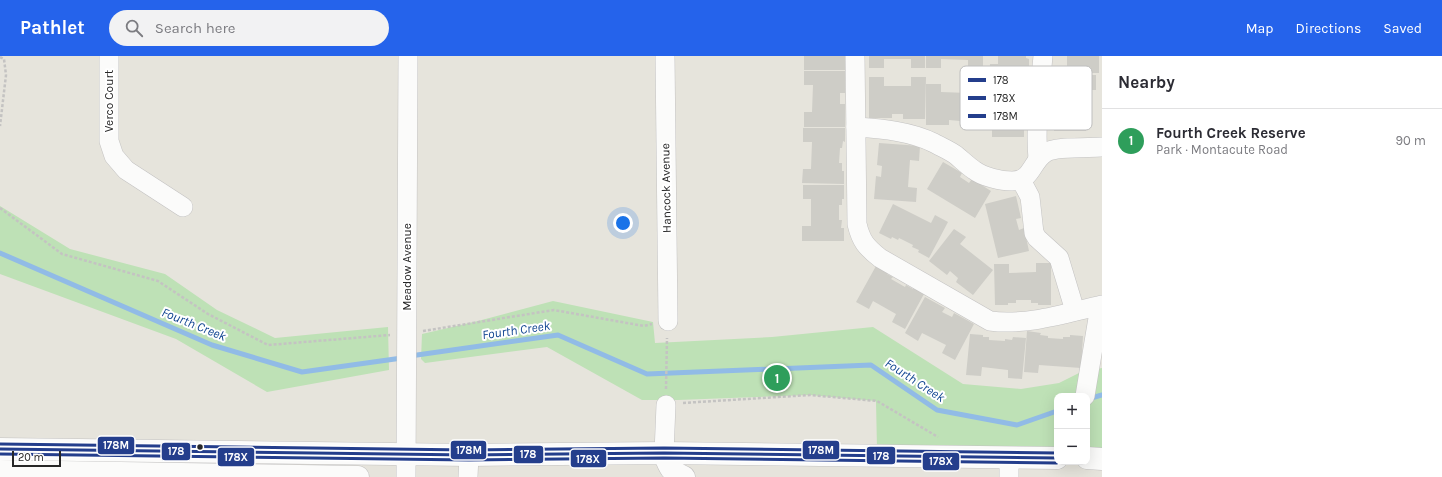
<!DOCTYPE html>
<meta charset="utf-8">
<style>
body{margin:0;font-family:Karla,sans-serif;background:#f2f2f3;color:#2b2b33}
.controls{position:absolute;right:12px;bottom:12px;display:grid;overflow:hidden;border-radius:8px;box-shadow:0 4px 16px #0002}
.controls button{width:36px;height:36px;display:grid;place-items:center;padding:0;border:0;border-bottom:1px solid #e1e1e2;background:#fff;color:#2b2b33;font:20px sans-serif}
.scale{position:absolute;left:12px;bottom:10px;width:49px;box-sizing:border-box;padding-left:4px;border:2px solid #272727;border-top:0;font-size:11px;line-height:14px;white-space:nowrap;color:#272727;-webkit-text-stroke:3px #fff;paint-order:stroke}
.you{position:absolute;left:623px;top:167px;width:14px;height:14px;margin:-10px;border:3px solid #fff;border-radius:50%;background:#1a73e8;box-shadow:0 0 0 6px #1a73e833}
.badge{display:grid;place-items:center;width:26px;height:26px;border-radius:50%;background:#2563eb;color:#fff;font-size:13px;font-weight:700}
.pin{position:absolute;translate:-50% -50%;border:2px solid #fff;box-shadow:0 1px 4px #0006}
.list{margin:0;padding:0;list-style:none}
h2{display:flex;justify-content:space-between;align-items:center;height:52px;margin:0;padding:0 16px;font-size:17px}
h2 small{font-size:13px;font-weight:400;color:#7c7c81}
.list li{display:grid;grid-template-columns:26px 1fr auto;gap:12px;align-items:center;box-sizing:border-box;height:64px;padding:0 16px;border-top:1px solid #e1e1e2}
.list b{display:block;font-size:15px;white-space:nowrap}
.list p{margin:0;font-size:13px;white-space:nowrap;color:#7c7c81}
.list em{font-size:13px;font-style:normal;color:#7c7c81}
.icon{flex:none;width:22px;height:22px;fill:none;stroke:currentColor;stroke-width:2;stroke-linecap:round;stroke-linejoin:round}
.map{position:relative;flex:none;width:1102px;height:421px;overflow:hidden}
header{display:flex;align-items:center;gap:24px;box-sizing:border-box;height:56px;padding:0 20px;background:#2563eb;color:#fff}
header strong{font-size:19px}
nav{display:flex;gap:22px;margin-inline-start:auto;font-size:14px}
.search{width:280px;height:36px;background:#f2f2f3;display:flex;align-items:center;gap:10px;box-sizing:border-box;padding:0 14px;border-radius:22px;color:#7c7c81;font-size:15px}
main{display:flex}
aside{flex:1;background:#fff}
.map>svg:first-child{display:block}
.green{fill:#bee1b6}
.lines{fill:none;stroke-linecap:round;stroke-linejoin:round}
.stream{stroke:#91bbe6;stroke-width:5}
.building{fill:#cecdc7}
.minor-casing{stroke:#c3c2c2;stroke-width:20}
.secondary-casing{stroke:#c3c2c2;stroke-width:23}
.path{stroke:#c4c3c2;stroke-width:2.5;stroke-dasharray:3 2;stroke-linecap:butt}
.minor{stroke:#fbfbfa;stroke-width:19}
.secondary{stroke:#fbfbfa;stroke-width:22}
.bus-1-casing{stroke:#fff;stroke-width:6}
.bus-2-casing{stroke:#fff;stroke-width:6}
.bus-3-casing{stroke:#fff;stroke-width:6}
.bus-1{stroke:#243e8c;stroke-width:3}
.bus-2{stroke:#243e8c;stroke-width:3}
.bus-3{stroke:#243e8c;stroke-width:3}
.bus-dot{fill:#272727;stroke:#fff;stroke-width:1.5}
.labels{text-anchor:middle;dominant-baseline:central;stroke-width:4;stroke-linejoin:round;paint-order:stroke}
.street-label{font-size:12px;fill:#272727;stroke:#fff}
.water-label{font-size:13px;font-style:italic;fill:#114591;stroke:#fff}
.key{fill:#fff;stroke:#bebebe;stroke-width:1}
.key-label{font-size:11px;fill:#272727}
.line-badge{stroke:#fff;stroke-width:1.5}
.badge-label{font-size:11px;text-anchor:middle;font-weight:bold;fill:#fff}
</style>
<header>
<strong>Pathlet</strong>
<div class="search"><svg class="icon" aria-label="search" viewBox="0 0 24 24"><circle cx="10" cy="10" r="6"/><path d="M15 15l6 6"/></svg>Search here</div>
<nav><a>Map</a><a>Directions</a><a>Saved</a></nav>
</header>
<main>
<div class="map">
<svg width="1102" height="421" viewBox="0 0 1102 421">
<rect width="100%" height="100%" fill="#e6e4dc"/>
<g class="green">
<polygon points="0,150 70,193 165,218 217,254 275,282 388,271 389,314 267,336 176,283 0,218"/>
<polygon points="553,245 653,266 655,287 772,281 873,271 963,328 1021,333 1059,327 1081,316 1102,312 1102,393 1087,393 1087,340 1057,340 1057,393 877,393 876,345 810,339 678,344 642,344 547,291 425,307 421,303 422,278 478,265"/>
</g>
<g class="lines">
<g class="stream">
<polyline points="0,197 212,289 302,316 402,302"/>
<polyline points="410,300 558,279 647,318 871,309 937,354 1017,369 1057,355"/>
<polyline points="1088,343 1102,339"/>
</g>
</g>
<g class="building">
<rect x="804" y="0" width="42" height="14"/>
<polygon points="869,0 925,0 925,12 911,12 911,3 884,3 884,12 869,12"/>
<polygon points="926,0 983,0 983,12 968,12 968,4 941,3 941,12 926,12"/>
<polygon points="998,0 1026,0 1026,2 1029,3 1029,10 1031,10 1031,23 989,23 990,8 998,8"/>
<rect x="1067" y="0" width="32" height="17"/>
<polygon points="804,15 845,15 845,37 840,37 840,48 845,48 845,71 804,71 804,56 812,56 813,29 804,29"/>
<polygon points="1054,19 1096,19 1096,34 1087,34 1086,75 1054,75 1054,52 1059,53 1059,41 1054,42"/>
<polygon points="869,21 884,21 884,30 911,30 911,21 926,21 925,63 903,63 903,58 892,58 892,62 869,62"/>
<polygon points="992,25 1024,25 1024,48 1019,48 1019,59 1024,59 1024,81 992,81"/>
<polygon points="926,28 941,28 941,36 968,37 968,28 982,28 982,69 960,69 960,65 949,64 949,69 926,69"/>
<polygon points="803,72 845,72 845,86 843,85 842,92 840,92 839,107 842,107 842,115 844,115 844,128 802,127 803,113 811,113 812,86 803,86"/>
<polygon points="879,87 920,90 919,105 910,104 908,131 917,132 916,146 874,143 876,120 881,121 882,110 877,109"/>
<polygon points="943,106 962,117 960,121 969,127 972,123 991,135 975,162 927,133"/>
<polygon points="803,129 844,129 844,143 842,143 842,149 839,149 839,164 842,164 841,172 844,172 844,185 802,185 802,170 811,170 811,143 803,143"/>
<polygon points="1016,140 1021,162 1016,163 1019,174 1024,172 1029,195 998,202 985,148"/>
<polygon points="893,148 931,167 935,159 948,166 929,202 918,196 919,194 912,191 913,189 899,182 898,184 892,181 891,183 879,177"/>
<polygon points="954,173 966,181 960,188 993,214 973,239 956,226 958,222 950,215 947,219 929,205"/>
<polygon points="1036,207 1051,207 1051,249 1038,249 1038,247 1031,247 1031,244 1016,244 1016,247 1008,247 1008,249 995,249 994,208 1009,208 1009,217 1036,216"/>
<polygon points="876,210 888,216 887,218 893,221 891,223 905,231 906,229 913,233 914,230 925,236 905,273 892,266 896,258 873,245 869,253 856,246"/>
<polygon points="925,241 945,252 942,256 952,261 954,257 974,268 955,304 942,297 946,289 922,277 918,285 905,277"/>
<polygon points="1027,275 1041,277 1040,279 1048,280 1048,282 1063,283 1063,281 1070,281 1070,279 1083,280 1081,312 1039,309 1038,317 1024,316"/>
<polygon points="970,278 983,279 983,281 989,281 989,284 1005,285 1005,283 1012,284 1013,281 1026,282 1022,323 1008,322 1008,314 982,311 981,320 966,319"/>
</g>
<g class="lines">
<g class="minor-casing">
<g id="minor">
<polyline points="109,0 109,85 114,100 126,114 183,151"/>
<polyline points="665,0 668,265"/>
<path d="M855 0 857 168C861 185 866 191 880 202L990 265C1027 270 1066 257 1102 249"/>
<path d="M856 71C882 73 910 75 934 87 941 91 951 95 957 100 963 105 968 110 974 114 983 121 1001 125 1012 125 1032 125 1031 106 1045 97 1054 90 1090 92 1102 91"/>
<path d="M1038 103C1035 69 1040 34 1043 0"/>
<polyline points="1021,124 1030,141 1034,177 1037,182 1059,202 1075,255"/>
<polyline points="1085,340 1100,250"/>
<polyline points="664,397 666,349"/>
<polyline points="406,421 408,0"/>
<polyline points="468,421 469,399"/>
<polyline points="1009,421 1009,401"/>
</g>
</g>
<g class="secondary-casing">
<g id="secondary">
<polyline points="0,393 469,399 664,397 1057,402"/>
<path d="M664 397C669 411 670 415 684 421"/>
<polyline points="1087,402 1102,403"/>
<polyline points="0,415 358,421"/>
</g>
</g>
<g class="path">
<polyline points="0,1 4,3 6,19 0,70"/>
<polyline points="0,152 62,198 158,225 208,258 268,289 390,279"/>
<polyline points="423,275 554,254 644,270 652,268"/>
<polyline points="666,333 667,282"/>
<polyline points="683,347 810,339 877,345 938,381"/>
</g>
<use href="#minor" class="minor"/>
<use href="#secondary" class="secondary"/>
<g class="bus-1-casing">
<polyline id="bus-1" points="0,393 469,399 664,397 1057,402"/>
</g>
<g class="bus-2-casing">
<polyline id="bus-2" points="0,398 469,404 664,402 1057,407"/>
</g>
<g class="bus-3-casing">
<polyline id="bus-3" points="0,388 469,394 664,392 1057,397"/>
</g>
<use href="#bus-1" class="bus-1"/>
<use href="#bus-2" class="bus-2"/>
<use href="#bus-3" class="bus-3"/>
</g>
<circle class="bus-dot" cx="200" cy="391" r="3.5"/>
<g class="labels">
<g class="street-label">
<text transform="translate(109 45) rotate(-90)">Verco Court</text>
<text transform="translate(666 132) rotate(-91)">Hancock Avenue</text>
<text transform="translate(407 211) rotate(-90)">Meadow Avenue</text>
</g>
<g class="water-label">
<text transform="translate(194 268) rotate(22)">Fourth Creek</text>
<text transform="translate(516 274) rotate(-8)">Fourth Creek</text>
<text transform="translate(915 324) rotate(33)">Fourth Creek</text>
</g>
</g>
<rect x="960" y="10" width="132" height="64" rx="6" class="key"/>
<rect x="968" y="22" width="18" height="4" fill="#243e8c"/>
<rect x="968" y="40" width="18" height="4" fill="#243e8c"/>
<rect x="968" y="58" width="18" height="4" fill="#243e8c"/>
<g class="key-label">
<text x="993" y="28">178</text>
<text x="993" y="46">178X</text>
<text x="993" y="64">178M</text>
</g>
<g class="line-badge">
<rect x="97" y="380" width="38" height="19" rx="4" fill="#243e8c"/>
<rect x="450" y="384" width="37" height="20" rx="4" fill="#243e8c"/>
<rect x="802" y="384" width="38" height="20" rx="4" fill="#243e8c"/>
<rect x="161" y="386" width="30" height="19" rx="4" fill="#243e8c"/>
<rect x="513" y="389" width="31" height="19" rx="4" fill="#243e8c"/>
<rect x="866" y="390" width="30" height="19" rx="4" fill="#243e8c"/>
<rect x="217" y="391" width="38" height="20" rx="4" fill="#243e8c"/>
<rect x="570" y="393" width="37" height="19" rx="4" fill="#243e8c"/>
<rect x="922" y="396" width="38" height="19" rx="4" fill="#243e8c"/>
</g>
<g class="badge-label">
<text x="116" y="393">178M</text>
<text x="469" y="398">178M</text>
<text x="821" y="398">178M</text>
<text x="176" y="399">178</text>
<text x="528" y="402">178</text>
<text x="881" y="404">178</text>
<text x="236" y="405">178X</text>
<text x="588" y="407">178X</text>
<text x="941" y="409">178X</text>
</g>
</svg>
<div class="controls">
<button>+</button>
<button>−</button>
</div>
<div class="scale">20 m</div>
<div class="you"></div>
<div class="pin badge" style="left:777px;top:322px;background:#2e9e5b">1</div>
</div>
<aside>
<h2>Nearby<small></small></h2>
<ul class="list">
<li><span class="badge" style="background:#2e9e5b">1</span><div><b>Fourth Creek Reserve</b><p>Park · Montacute Road</p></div><em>90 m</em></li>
</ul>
</aside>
</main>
